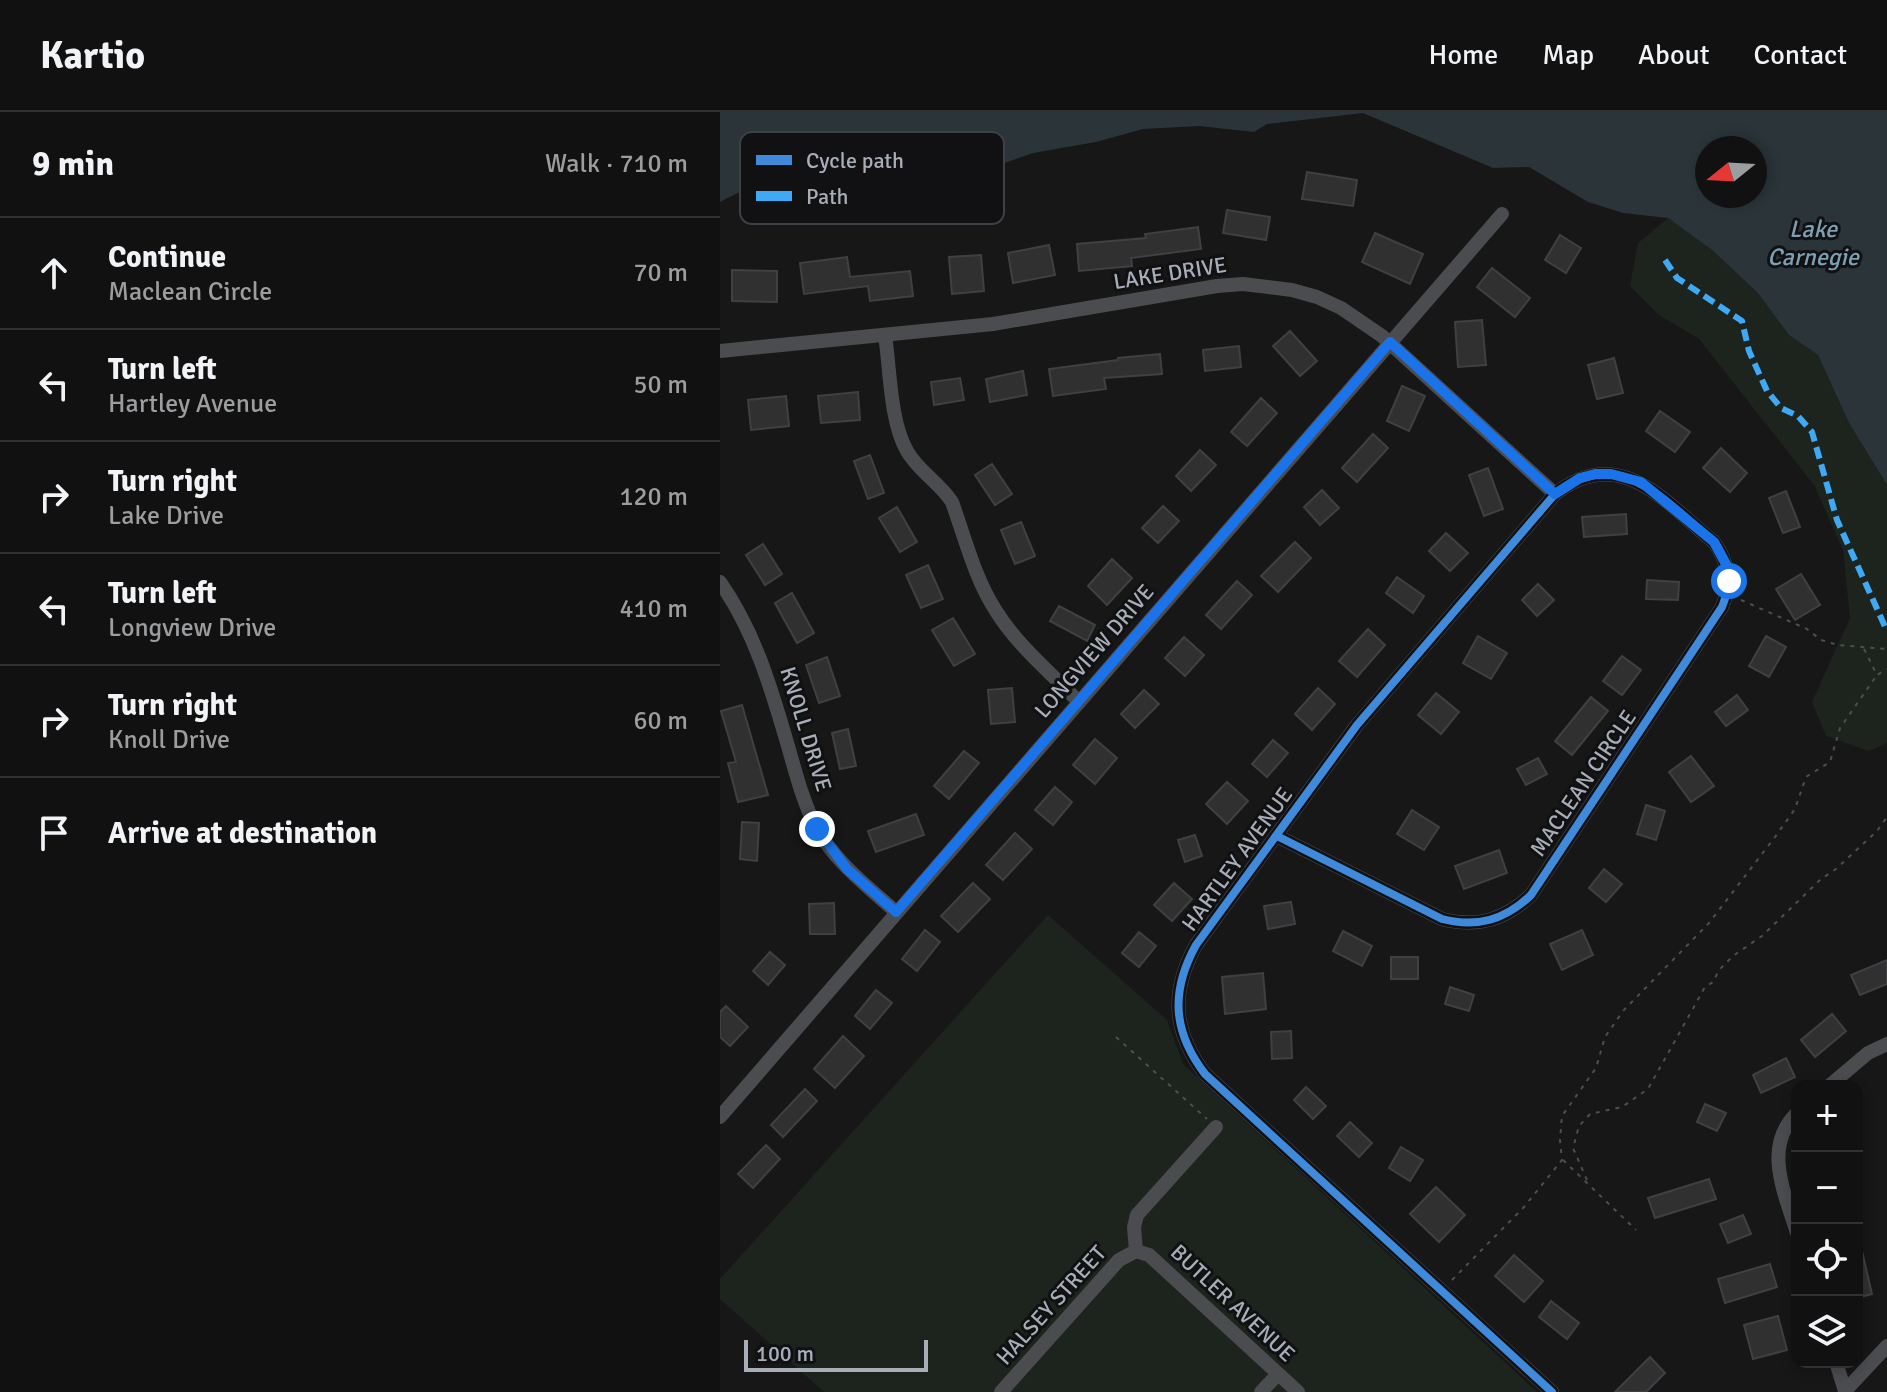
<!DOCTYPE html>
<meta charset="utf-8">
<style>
body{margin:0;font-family:Signika,sans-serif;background:#1e1f1f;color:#f1f3f6}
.controls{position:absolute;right:24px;bottom:24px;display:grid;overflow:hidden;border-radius:16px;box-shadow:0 4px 12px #0003}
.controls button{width:72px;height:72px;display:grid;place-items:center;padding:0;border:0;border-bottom:2px solid #303131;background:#111;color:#f1f3f6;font:40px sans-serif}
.compass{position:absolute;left:975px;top:24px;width:72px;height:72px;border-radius:50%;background:#111;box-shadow:0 4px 12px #0003;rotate:252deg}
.scale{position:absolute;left:24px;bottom:20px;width:184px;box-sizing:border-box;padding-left:8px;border:4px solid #a8aeb8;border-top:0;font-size:22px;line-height:28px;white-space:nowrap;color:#a8aeb8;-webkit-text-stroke:6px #111113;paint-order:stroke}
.stop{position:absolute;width:24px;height:24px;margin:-18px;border:6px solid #1a73e8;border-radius:50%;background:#fff}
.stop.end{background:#1a73e8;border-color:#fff;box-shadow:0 2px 8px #0008}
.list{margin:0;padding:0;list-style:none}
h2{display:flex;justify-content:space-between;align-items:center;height:104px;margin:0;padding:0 32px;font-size:34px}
h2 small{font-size:26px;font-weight:400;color:#9c9d9f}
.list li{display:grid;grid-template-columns:52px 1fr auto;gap:24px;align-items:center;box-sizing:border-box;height:112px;padding:0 32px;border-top:2px solid #303131}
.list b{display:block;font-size:30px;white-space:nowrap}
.list p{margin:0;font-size:26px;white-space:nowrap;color:#9c9d9f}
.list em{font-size:26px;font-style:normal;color:#9c9d9f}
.icon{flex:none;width:44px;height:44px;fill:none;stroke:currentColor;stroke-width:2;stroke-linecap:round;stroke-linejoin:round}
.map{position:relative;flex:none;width:1167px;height:1280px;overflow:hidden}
header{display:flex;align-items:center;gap:48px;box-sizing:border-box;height:112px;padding:0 40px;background:#111;border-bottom:2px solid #303131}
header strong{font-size:38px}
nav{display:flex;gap:44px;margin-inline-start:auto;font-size:28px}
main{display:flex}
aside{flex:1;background:#111}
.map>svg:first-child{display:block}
.green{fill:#1d241d}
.water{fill:#2a3439;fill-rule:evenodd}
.building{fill:#303031;stroke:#3f4043;stroke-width:2}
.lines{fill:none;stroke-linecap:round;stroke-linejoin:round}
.path{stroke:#4d4e52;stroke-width:2;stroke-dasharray:4 6;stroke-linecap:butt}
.minor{stroke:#4b4c50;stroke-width:14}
.quiet{stroke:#3fa9f5;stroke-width:6;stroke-dasharray:12 6;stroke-linecap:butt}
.cycleway-casing{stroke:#111113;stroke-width:13}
.cycleway{stroke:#408adc;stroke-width:8}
.route{stroke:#1a73e8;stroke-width:10}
.labels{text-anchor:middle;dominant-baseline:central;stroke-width:6;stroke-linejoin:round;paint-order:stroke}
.street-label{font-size:22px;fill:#a8aeb8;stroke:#111113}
.water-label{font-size:24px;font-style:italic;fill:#7ea0b4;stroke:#111113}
.key{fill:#111113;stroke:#3e4045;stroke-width:2}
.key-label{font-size:22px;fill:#a8aeb8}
</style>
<header>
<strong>Kartio</strong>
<nav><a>Home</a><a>Map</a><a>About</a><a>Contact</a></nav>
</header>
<main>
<aside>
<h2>9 min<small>Walk · 710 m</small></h2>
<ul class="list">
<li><svg class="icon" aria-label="ahead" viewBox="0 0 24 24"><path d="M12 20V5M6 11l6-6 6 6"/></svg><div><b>Continue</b><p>Maclean Circle</p></div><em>70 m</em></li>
<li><svg class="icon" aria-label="left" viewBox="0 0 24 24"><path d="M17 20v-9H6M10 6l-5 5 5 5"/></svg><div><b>Turn left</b><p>Hartley Avenue</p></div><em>50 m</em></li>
<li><svg class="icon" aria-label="right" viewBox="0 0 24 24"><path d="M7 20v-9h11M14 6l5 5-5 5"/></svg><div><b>Turn right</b><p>Lake Drive</p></div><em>120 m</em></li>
<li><svg class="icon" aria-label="left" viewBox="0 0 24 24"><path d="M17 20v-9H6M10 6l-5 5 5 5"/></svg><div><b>Turn left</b><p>Longview Drive</p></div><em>410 m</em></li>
<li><svg class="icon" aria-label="right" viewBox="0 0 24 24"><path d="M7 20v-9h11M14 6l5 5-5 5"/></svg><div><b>Turn right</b><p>Knoll Drive</p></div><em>60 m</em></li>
<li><svg class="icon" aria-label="arrive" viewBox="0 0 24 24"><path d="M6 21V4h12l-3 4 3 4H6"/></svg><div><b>Arrive at destination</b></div></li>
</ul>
</aside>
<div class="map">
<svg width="1167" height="1280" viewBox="0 0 1167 1280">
<rect width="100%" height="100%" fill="#171717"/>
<g class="green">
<polygon points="948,106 992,138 1037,180 1069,223 1098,243 1129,311 1167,373 1167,631 1149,639 1106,624 1092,590 1130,506 1123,438 1094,373 979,227 939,203 910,174 918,131"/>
<polygon points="328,803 447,908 463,952 817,1280 104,1280 0,1187 0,1167"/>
</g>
<path class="water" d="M0 0H1167V373L1129 311 1098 243 1069 223 1037 180 992 138 948 106 903 101 868 90 809 55 773 56 643 1 547 12 534 20 479 14 423 17 376 30 313 41 256 61 101 74 70 86C40 68 29 75 0 90ZM987 36H1035V84H987Z"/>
<g class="building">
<polygon points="587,60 637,68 633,94 582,87"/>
<polygon points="507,98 550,105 546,128 503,121"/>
<polygon points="478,115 481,137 411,146 412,154 359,159 357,132 426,126 425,122"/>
<polygon points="655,121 703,142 690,172 642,150"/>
<polygon points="840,123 861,136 846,161 825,148"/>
<polygon points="329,133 335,163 293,171 288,141"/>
<polygon points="261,143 264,179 232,182 229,145"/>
<polygon points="127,145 130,165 190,159 193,184 150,189 148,174 84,182 80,151"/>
<polygon points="772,156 810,186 795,205 757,175"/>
<polygon points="12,158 57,159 57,190 12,189"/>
<polygon points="762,208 766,253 738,255 735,210"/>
<polygon points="570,219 597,249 580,264 553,234"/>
<polygon points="519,234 521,255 485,259 483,238"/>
<polygon points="440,242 442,262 384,266 386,277 333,284 329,257 398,248 398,246"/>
<polygon points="894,246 903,281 877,287 868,253"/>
<polygon points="303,259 307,283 270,290 266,267"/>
<polygon points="240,266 244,288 214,293 211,270"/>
<polygon points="682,274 705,284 689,319 667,309"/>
<polygon points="138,280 140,308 101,311 98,284"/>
<polygon points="66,284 69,314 31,318 28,288"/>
<polygon points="541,286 557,301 527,334 511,320"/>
<polygon points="940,299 970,320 955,340 926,319"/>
<polygon points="653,322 668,336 637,370 622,356"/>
<polygon points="1001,336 1027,361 1010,380 983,356"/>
<polygon points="480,338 496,353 471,379 456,364"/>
<polygon points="150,343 164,381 148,387 134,349"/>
<polygon points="272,352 292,382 275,393 255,363"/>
<polygon points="768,356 783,397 764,404 749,363"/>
<polygon points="602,378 619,396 600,413 584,395"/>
<polygon points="1066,379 1080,415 1063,421 1049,386"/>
<polygon points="443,394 459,409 438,431 422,416"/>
<polygon points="177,395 197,430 180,440 159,406"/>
<polygon points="906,402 907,422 864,425 862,405"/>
<polygon points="301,410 315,444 295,452 281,418"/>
<polygon points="726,421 748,441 730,459 709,439"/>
<polygon points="575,430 591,446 558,480 541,464"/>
<polygon points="43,432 62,462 45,473 26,443"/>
<polygon points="392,447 412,466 387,493 368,474"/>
<polygon points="208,453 223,487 201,496 186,463"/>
<polygon points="1081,462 1100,493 1075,508 1056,477"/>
<polygon points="677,465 704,484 693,501 666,481"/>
<polygon points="927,468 959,470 958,488 926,487"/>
<polygon points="517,469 532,483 501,517 486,503"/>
<polygon points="818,472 834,488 817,504 802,488"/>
<polygon points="72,481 94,521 77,531 55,491"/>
<polygon points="339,494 375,513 367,529 330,509"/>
<polygon points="233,506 255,542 234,554 212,518"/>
<polygon points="648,517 665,533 637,565 619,549"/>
<polygon points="758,524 787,541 771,567 743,551"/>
<polygon points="1046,524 1066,535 1049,565 1029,554"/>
<polygon points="464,525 484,543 465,564 445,546"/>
<polygon points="902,544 921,558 902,583 883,569"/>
<polygon points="107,545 120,584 99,591 86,553"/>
<polygon points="292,576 295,610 271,612 268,578"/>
<polygon points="598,576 615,592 592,618 575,602"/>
<polygon points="424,578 439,592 415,616 401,602"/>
<polygon points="716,581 739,600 721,622 698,603"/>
<polygon points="1017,583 1028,598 1006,614 995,600"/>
<polygon points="871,585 888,599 852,643 835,629"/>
<polygon points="22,593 48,683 18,690 8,651 16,650 1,599"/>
<polygon points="128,617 136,654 120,657 112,621"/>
<polygon points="375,627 397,646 375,672 353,653"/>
<polygon points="553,628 568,641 547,665 532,652"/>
<polygon points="244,639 259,651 229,687 214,674"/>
<polygon points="971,644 994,674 971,690 949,660"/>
<polygon points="818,646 827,662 806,673 797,657"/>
<polygon points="507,670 528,689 507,712 486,692"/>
<polygon points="335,675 352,690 333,713 315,698"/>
<polygon points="926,693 945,699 936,728 917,722"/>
<polygon points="692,698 719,715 704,738 677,722"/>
<polygon points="196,702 204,723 156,740 148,719"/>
<polygon points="22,710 39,711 37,749 20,747"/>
<polygon points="295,721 312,737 283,768 266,753"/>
<polygon points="475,723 482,744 465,750 458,728"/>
<polygon points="779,738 787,761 744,777 735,754"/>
<polygon points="884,757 902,772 886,790 869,776"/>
<polygon points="253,771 270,787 238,820 221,804"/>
<polygon points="454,771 472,787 452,809 434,793"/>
<polygon points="571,790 575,812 548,817 544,794"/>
<polygon points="114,791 115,822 90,822 89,792"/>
<polygon points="205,818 220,830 197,859 182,847"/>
<polygon points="862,818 873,843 842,858 830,832"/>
<polygon points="623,819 652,834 642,854 613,839"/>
<polygon points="419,820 436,834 419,855 402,841"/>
<polygon points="50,840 65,853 48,873 33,859"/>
<rect x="671" y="845" width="27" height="22"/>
<polygon points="1167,848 1167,872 1140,883 1131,863"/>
<polygon points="543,861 546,897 505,902 502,865"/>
<polygon points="730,875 754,883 749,899 725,892"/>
<polygon points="156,878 172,891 150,917 135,904"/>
<polygon points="6,894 28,915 10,934 0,925 0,900"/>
<polygon points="1112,902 1126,919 1095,945 1081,928"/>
<polygon points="571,919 572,946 552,947 551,920"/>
<polygon points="123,924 144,944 115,976 94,957"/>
<polygon points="1066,946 1075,965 1041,981 1033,963"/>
<polygon points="586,975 606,994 593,1007 574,988"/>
<polygon points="85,977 97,989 63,1025 51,1013"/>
<polygon points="985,992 1006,1001 997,1019 977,1010"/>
<polygon points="630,1010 652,1031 639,1045 617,1024"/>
<polygon points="46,1033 60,1047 33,1076 18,1062"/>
<polygon points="681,1035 703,1048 690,1069 669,1056"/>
<polygon points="989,1067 996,1087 935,1106 928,1086"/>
<polygon points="716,1075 745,1103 719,1130 690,1102"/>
<polygon points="1023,1103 1031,1122 1008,1131 1000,1112"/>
<polygon points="1141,1135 1152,1182 1137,1186 1137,1136"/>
<polygon points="794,1143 823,1169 804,1190 775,1164"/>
<polygon points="1050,1152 1057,1175 1005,1191 998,1167"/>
<polygon points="831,1189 859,1211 847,1227 819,1205"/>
<polygon points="1058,1204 1067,1238 1033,1247 1024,1213"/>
<polygon points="930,1245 945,1261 926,1280 895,1280"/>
</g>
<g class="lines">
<g class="path">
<polyline points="1021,488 1087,517 1101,528 1118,533 1167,537"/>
<polyline points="1144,537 1157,563 1167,557"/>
<polyline points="396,925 487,1007"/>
<polyline points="843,1048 916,1118"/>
<polyline points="867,1068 853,1036 859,1014 870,1002 902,995 928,977 985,875 993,870 999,858 1013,844 1042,824 1101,767 1116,757 1157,719 1167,705"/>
<polyline points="732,1168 804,1095 842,1048 840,1028 842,1004 876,956 885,925 903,899 989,811 1055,725 1075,697 1086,665 1110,650 1120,616 1157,563"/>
</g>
<g class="minor">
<path d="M165 223C170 256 170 310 187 339 198 359 219 370 232 390 245 426 255 467 276 499 297 533 331 561 359 590"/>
<polyline points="0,239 273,212 497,174 523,172 572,178 597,185 621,196 662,224 835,382"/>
<path d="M0 470C35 520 51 576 68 634 76 662 83 690 96 715 115 750 147 774 176 800"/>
<path d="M557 724 722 807C757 816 785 808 811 783L1002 495C1012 471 1009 451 994 430 945 390 900 331 835 382L637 613 476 833C450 880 453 920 485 962L832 1280"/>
<polyline points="1109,974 1148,941 1167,932"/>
<path d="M1077 1001C1042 1035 1065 1081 1077 1121"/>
<polyline points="0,1005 782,102"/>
<polyline points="416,1139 429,1143 578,1280"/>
<polyline points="416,1139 414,1115 417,1103 496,1015"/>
<polyline points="1116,1250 1125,1279 1167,1234"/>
<polyline points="281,1280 399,1148 416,1139"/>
<polyline points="541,1280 558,1262"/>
</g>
<polyline class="quiet" points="945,148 957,166 1022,209 1029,239 1047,279 1061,296 1078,304 1092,320 1117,408 1167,519"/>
<g class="cycleway-casing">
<path id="cycleway" d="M557 724 722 807C757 816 785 808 811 783L1002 495C1012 471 1009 451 994 430 945 390 900 331 835 382L637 613 476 833C450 880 453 920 485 962L832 1280"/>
</g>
<use href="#cycleway" class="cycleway"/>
</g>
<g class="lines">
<polyline class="route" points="97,717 127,757 176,800 670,230 835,382 860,366 875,362 891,362 921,370 994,430 1007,454 1009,469"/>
</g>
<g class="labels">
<g class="street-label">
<text transform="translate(450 161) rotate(-9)">LAKE DRIVE</text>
<text transform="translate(374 539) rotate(-49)">LONGVIEW DRIVE</text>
<text transform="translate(86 617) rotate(73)">KNOLL DRIVE</text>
<text transform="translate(863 671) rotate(-56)">MACLEAN CIRCLE</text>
<text transform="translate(517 747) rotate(-54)">HARTLEY AVENUE</text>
<text transform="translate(513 1191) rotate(43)">BUTLER AVENUE</text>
<text transform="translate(331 1193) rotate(-48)">HALSEY STREET</text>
</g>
<g class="water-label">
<text x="1093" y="117">Lake<tspan x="1093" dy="28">Carnegie</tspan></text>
</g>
</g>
<rect x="20" y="20" width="264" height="92" rx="12" class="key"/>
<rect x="36" y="43" width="36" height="10" fill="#408adc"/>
<rect x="36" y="79" width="36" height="10" fill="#3fa9f5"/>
<g class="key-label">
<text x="86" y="56">Cycle path</text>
<text x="86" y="92">Path</text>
</g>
</svg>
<div class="controls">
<button>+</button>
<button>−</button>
<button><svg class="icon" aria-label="locate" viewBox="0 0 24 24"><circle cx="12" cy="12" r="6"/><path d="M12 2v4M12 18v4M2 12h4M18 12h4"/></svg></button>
<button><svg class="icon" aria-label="layers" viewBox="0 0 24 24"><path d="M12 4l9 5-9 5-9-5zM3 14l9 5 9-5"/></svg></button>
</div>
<svg class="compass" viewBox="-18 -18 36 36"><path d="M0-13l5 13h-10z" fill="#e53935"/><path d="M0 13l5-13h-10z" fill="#9c9d9f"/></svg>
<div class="scale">100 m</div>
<div class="stop" style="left:1009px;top:469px"></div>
<div class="stop end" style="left:97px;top:717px"></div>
</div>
</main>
